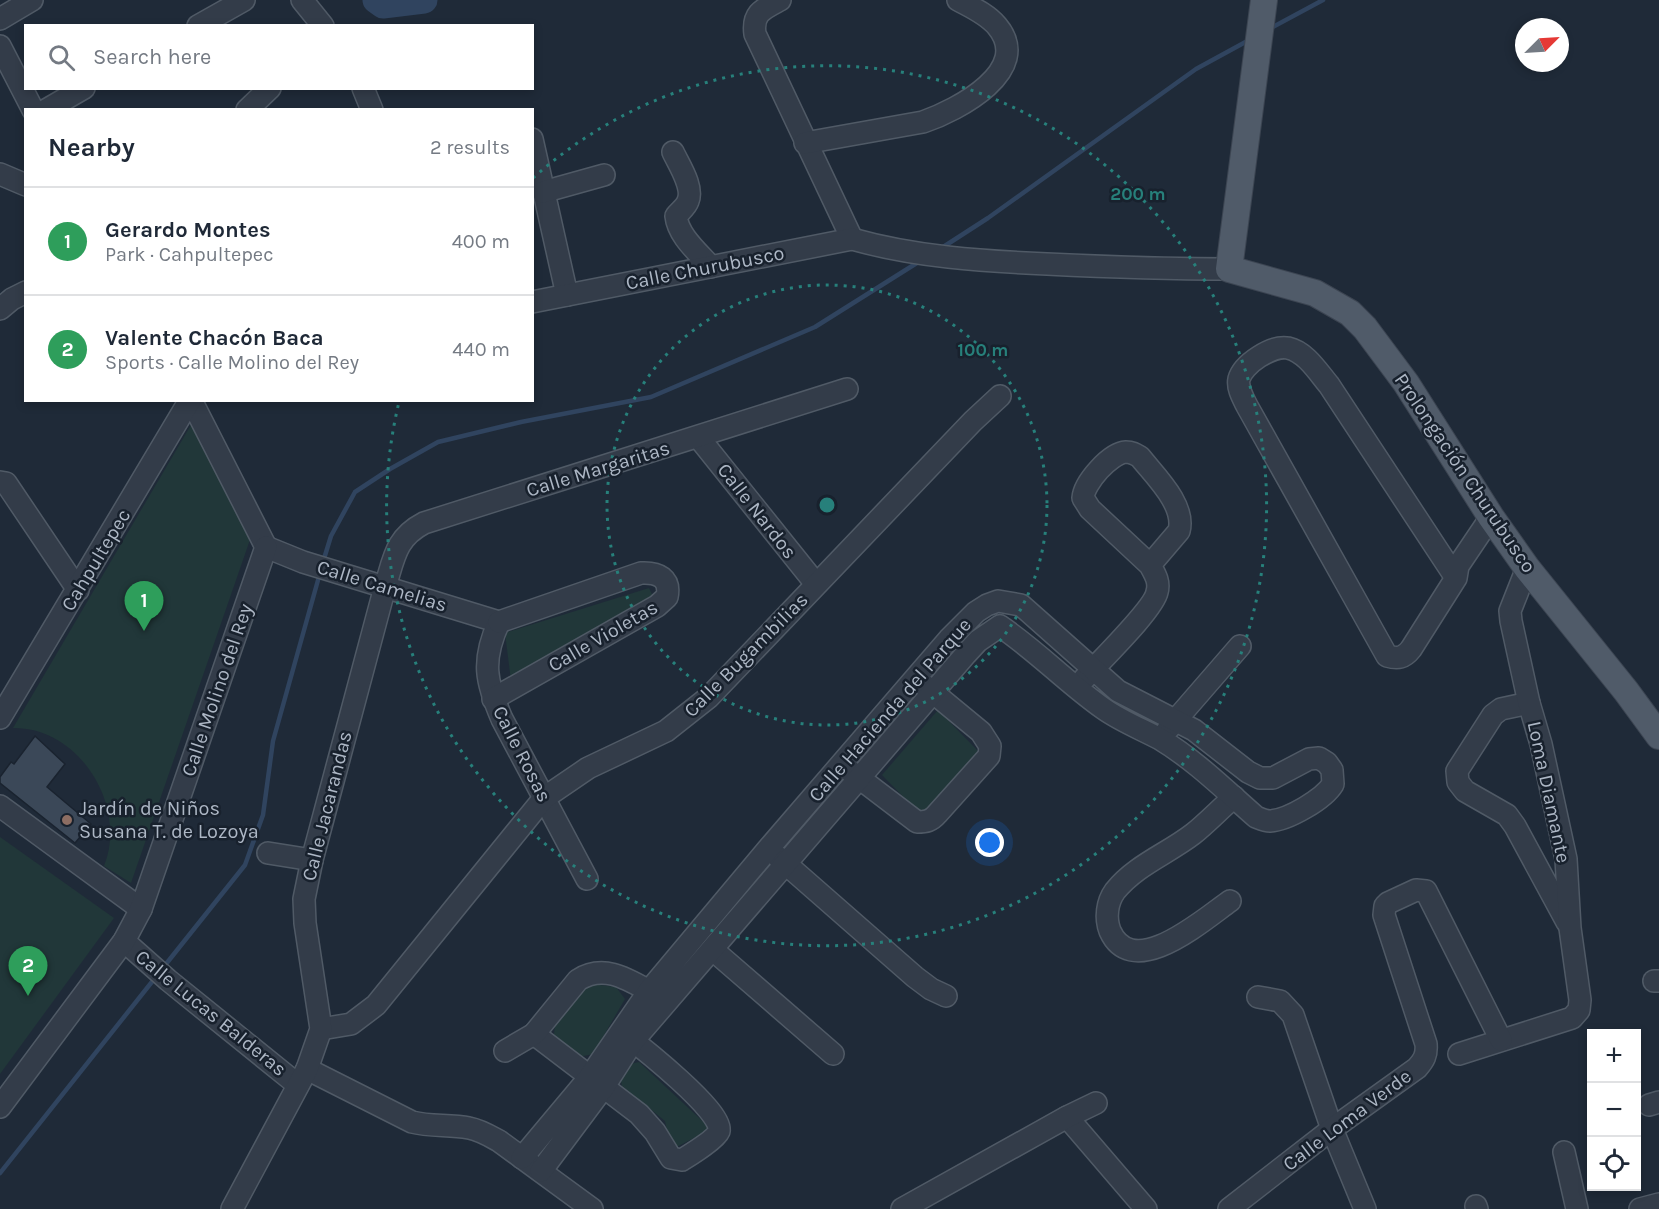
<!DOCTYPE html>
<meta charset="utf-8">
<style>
body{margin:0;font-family:Karla,sans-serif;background:#f6f6f7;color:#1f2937}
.controls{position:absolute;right:18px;bottom:18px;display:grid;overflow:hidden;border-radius:0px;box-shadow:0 3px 9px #0003}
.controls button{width:54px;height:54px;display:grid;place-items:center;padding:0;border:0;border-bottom:2px solid #e0e1e3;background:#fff;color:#1f2937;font:30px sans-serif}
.compass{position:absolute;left:1515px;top:18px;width:54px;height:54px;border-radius:50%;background:#fff;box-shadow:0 3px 9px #0003;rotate:66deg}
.you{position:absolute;left:990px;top:843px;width:21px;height:21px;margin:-15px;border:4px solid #fff;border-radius:50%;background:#1a73e8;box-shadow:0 0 0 9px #1a73e833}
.badge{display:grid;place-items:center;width:39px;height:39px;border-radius:50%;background:#486590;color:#fff;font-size:20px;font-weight:700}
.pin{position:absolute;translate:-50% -50px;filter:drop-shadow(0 2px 3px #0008)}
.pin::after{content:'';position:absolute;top:32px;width:21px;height:18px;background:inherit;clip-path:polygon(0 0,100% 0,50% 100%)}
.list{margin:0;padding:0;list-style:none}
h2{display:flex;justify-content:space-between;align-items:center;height:78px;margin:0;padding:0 24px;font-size:26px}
h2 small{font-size:20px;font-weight:400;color:#747a83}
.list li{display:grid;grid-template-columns:39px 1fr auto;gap:18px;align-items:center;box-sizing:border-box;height:108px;padding:0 24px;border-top:2px solid #e0e1e3}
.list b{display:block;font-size:22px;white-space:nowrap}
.list p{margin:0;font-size:20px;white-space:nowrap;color:#747a83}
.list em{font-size:20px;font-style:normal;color:#747a83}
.icon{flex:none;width:33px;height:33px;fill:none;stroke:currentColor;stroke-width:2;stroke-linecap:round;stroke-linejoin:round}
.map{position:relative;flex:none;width:1659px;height:1209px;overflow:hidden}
.search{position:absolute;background:#fff;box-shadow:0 3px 9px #0003;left:24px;top:24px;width:510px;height:66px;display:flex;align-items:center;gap:15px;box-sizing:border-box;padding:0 21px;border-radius:0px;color:#747a83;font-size:22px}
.panel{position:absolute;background:#fff;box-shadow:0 3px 9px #0003;left:24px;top:108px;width:510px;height:294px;border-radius:0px}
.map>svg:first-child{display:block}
.green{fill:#213739}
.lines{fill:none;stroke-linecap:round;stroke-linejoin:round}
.stream{stroke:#30445f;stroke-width:4.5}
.river{stroke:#30445f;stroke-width:27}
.building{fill:#3b4858;stroke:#1a232f;stroke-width:1.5}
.minor-casing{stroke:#505a66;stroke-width:24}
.major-casing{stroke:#3c4552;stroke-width:28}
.minor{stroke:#333c49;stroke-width:21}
.major{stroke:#505b69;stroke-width:26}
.ring{fill:none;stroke:#27807b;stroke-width:3;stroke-dasharray:3 6}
.education-dot{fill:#8d6e63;stroke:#18212d;stroke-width:2}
.labels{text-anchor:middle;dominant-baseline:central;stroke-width:5;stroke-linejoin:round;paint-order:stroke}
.street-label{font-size:20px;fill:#adb7c5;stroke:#18212d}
.poi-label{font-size:20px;fill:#adb7c5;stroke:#18212d;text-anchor:start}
.centre{fill:#27807b;stroke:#18212d;stroke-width:3}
.ring-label{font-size:18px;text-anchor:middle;font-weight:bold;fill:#27807b;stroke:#18212d;stroke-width:5;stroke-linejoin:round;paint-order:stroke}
</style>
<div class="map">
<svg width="1659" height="1209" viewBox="0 0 1659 1209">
<rect width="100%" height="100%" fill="#1f2a38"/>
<g class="green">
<path d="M191 425 252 534 131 883 104 866C128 807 80 727 13 728Z"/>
<polygon points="649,588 653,596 511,681 505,633"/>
<polygon points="938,710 978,751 922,816 882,775"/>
<polygon points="0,837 114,918 0,1074"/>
<polygon points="592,984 616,987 625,999 593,1054 579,1057 554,1035 555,1024 581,987"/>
<polygon points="639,1062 711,1129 671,1150 665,1121 622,1086 620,1077 630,1064"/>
</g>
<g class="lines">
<g class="stream">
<polyline points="1269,29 1323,0"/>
<polyline points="940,249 988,218 1196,69 1251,39"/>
<polyline points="323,562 331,536 355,492 390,469 438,442 521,422 651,397 815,327 920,261"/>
<polyline points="162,969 245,865 263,815 273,741 320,573"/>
<polyline points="0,1173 155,978"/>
</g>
<polyline class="river" points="376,0 383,5 424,0"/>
</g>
<polygon class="building" points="35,736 65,764 47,787 91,824 75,843 0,783 0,777 11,762 14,764"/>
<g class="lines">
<g class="minor-casing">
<g id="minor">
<polyline points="302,0 323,26"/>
<path d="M780 0C763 9 752 13 755 34L852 239"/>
<polyline points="0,19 32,0"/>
<polyline points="198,26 244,0"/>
<polyline points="0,46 33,110"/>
<polyline points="363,88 372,110"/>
<polyline points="46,110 84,88"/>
<polyline points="247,110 270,88"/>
<polyline points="532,139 567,295"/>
<path d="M805 143 923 122C958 110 1034 70 997 26 987 14 971 7 958 0"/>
<path d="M673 152C679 165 694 187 688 201 686 207 680 211 676 216 678 236 699 253 711 267"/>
<polyline points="0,174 26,185"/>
<polyline points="543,192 604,175"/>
<path d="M532 302 852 239C916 257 981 261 1047 264 1108 267 1168 269 1229 269"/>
<polyline points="0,309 12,299 26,292"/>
<polyline points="191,400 266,547"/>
<polyline points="699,438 816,584"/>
<polyline points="0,482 6,483 78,590"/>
<polyline points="266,547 303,562 499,622"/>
<path d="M1456 578 1329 385C1318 372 1306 352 1288 348 1272 345 1243 364 1239 379 1237 388 1243 398 1247 406L1387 656C1398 659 1404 658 1411 649L1456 578 1458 566 1491 517"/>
<path d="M499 622C481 661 486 682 502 719L587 879"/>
<path d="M1084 679C1099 662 1154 609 1157 592 1160 582 1155 574 1150 565L1090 509 1083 498C1084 483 1110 453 1126 452 1132 452 1135 454 1140 457 1155 476 1186 505 1179 531L1150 565"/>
<path d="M493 699 657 606 667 597C671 578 658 572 641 573L499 622"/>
<polyline points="1529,703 1501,709 1493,715 1457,771 1458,782 1465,791 1507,815 1515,826 1567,922"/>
<polyline points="0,718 190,400"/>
<polyline points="1168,729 1240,646"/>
<path d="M850 771 917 822C926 822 931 821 937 814L989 756 990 746 981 732 924 685"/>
<polyline points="0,806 141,909"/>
<polyline points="268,853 312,860"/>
<polyline points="778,857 915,977 931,989 946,996"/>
<path d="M1230 901C1203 920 1133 982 1110 931 1105 918 1107 902 1115 891 1136 865 1167 854 1193 834 1207 823 1220 809 1234 797"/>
<polyline points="124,941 168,980 298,1085"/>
<polyline points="713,950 833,1054"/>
<polyline points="1654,981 1659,981"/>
<polyline points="1258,997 1280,1001 1293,1015 1332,1129 1365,1209"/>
<polyline points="321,1029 351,1024 376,1005 544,798 588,768 666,731 709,697 973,421 1000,396"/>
<path d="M534 1034 639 1114 655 1132 671 1158 682 1160C690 1155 716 1139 719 1131 724 1112 640 1046 623 1033"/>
<path d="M505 1051 534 1034 578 980C603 964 626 978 649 991"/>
<polyline points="1459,1054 1572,1018 1579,1010 1580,1000 1570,928 1566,859 1541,744 1529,703 1511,621 1510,611 1527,568"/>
<path d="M307 1069 412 1122C431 1127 450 1124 469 1128 480 1130 490 1136 499 1141L592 1209"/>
<polyline points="1649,1105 1659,1102"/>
<polyline points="0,1107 124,941 141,909 266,547"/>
<polyline points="1067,1117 1146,1209"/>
<polyline points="1564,1152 1577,1209"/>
<path d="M522 1158 589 1078 649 991 768 849 949 639 976 612 987 605 998 601 1021 605 1118 691 1194 730 1248 772 1260 778H1273L1309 759 1319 758 1327 763 1332 770 1333 784C1324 799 1288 820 1270 821 1265 821 1261 819 1256 817 1225 790 1195 760 1160 739 1141 729 1121 721 1104 709 1067 683 1037 651 1000 626L978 641 966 654 633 1041 603 1088 541 1171"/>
<polyline points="1476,1206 1477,1209"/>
<path d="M232 1209 307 1069 321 1029 305 923 304 899 312 860 385 587C394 559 395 538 424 523L847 389"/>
<polyline points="902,1209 1067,1117 1096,1103"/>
<path d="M1229 1209 1332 1129 1417 1068C1424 1060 1427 1055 1426 1044L1384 915 1385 906 1388 903 1416 890 1426 891 1501 1040"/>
<polyline points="1640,1209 1659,1204"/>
</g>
</g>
<g class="major-casing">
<polyline id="major" points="1264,0 1229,269 1315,293 1350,313 1365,328 1406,383 1491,517 1527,568 1626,691 1659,736"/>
</g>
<use href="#minor" class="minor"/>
<use href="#major" class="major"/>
</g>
<g class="ring">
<circle cx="827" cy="505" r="220"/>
<path d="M533 178A440 440 0 1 1 399 402"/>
</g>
<circle class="education-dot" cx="67" cy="820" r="6"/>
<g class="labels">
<g class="street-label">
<text transform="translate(705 268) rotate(-11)">Calle Churubusco</text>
<text transform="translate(598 469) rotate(-17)">Calle Margaritas</text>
<text transform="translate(1465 473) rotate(56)">Prolongación Churubusco</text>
<text transform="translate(757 511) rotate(52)">Calle Nardos</text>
<text transform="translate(96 560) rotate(-59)">Cahpultepec</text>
<text transform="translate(382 586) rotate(17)">Calle Camelias</text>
<text transform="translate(603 636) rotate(-30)">Calle Violetas</text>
<text transform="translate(746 655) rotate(-45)">Calle Bugambilias</text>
<text transform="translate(217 690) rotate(-71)">Calle Molino del Rey</text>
<text transform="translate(890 710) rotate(-49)">Calle Hacienda del Parque</text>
<text transform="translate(522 754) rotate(63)">Calle Rosas</text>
<text transform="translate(1549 792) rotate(78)">Loma Diamante</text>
<text transform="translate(327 806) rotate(-76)">Calle Jacarandas</text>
<text transform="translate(211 1013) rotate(39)">Calle Lucas Balderas</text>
<text transform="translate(1347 1120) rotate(-37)">Calle Loma Verde</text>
</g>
<g class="poi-label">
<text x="79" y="808">Jardín de Niños<tspan x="79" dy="23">Susana T. de Lozoya</tspan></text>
</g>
</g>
<circle cx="827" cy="505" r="9" class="centre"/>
<g class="ring-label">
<text x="1138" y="200">200 m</text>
<text x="983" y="356">100 m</text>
</g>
</svg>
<div class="controls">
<button>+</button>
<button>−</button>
<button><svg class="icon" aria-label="locate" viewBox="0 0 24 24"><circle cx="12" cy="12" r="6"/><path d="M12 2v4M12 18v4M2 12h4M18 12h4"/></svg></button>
</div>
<svg class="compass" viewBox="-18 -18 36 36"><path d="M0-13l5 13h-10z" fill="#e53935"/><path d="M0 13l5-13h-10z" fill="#747a83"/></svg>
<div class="you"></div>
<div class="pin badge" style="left:144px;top:631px;background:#2e9e5b">1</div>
<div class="pin badge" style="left:28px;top:996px;background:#2e9e5b">2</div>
<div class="search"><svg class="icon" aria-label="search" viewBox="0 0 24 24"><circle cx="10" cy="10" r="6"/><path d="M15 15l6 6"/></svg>Search here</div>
<section class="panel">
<h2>Nearby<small>2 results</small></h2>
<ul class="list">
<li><span class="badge" style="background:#2e9e5b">1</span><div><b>Gerardo Montes</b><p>Park · Cahpultepec</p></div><em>400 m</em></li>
<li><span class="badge" style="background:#2e9e5b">2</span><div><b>Valente Chacón Baca</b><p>Sports · Calle Molino del Rey</p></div><em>440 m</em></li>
</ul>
</section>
</div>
